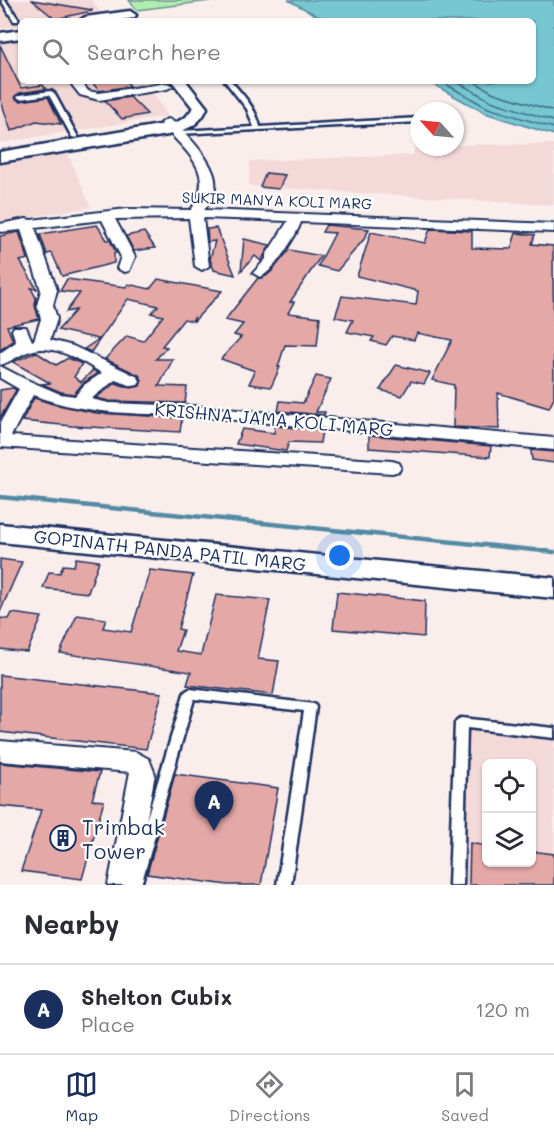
<!DOCTYPE html>
<style>
body{margin:0;font-family:Mali,sans-serif;background:#f2f2f3;color:#2b2b33}
.controls{position:absolute;right:18px;bottom:18px;display:grid;overflow:hidden;border-radius:9px;box-shadow:0 2px 4px #0004}
.controls button{width:54px;height:54px;display:grid;place-items:center;padding:0;border:0;border-bottom:2px solid #e1e1e2;background:#fff;color:#2b2b33;font:30px sans-serif}
.compass{position:absolute;left:410px;top:102px;width:54px;height:54px;border-radius:50%;background:#fff;box-shadow:0 2px 4px #0004;rotate:297deg}
.you{position:absolute;left:340px;top:556px;width:21px;height:21px;margin:-15px;border:4px solid #fff;border-radius:50%;background:#1a73e8;box-shadow:0 0 0 9px #1a73e833}
.badge{display:grid;place-items:center;width:39px;height:39px;border-radius:50%;background:#1b2f5e;color:#fff;font-size:20px;font-weight:700}
.pin{position:absolute;translate:-50% -50px;filter:drop-shadow(0 2px 3px #0008)}
.pin::after{content:'';position:absolute;top:32px;width:21px;height:18px;background:inherit;clip-path:polygon(0 0,100% 0,50% 100%)}
.list{margin:0;padding:0;list-style:none}
h2{display:flex;justify-content:space-between;align-items:center;height:78px;margin:0;padding:0 24px;font-size:26px}
h2 small{font-size:20px;font-weight:400;color:#7c7c81}
.list li{display:grid;grid-template-columns:39px 1fr auto;gap:18px;align-items:center;box-sizing:border-box;height:90px;padding:0 24px;border-top:2px solid #e1e1e2}
.list b{display:block;font-size:22px;white-space:nowrap}
.list p{margin:0;font-size:20px;white-space:nowrap;color:#7c7c81}
.list em{font-size:20px;font-style:normal;color:#7c7c81}
.icon{flex:none;width:33px;height:33px;fill:none;stroke:currentColor;stroke-width:2;stroke-linecap:round;stroke-linejoin:round}
.map{position:relative;flex:none;width:554px;height:885px;overflow:hidden}
.search{position:absolute;background:#fff;box-shadow:0 2px 4px #0004;left:18px;right:18px;top:18px;height:66px;display:flex;align-items:center;gap:15px;box-sizing:border-box;padding:0 21px;border-radius:9px;color:#7c7c81;font-size:22px}
.sheet{height:168px;background:#fff}
nav{display:flex;justify-content:space-around;align-items:center;box-sizing:border-box;height:84px;border-top:2px solid #e1e1e2;background:#fff;font-size:16px;color:#7c7c81}
nav a{display:grid;justify-items:center;gap:3px}
nav .on{color:#1b2f5e}
.map>svg:first-child{display:block}
.built{fill:#f3d9d8;fill-rule:evenodd}
.green{fill:#b0edb3;stroke:#668e88;stroke-width:1.5}
.water{fill:#77c7d1;stroke:#528aa3;stroke-width:1.5}
.lines{fill:none;stroke-linecap:round;stroke-linejoin:round}
.shore{stroke:#406c8c;stroke-width:1.5}
.stream{stroke:#528aa3;stroke-width:4.5}
.building{fill:#e4a9a7;stroke:#1b2f5e;stroke-width:1.5}
.service-casing{stroke:#1b2f5e;stroke-width:5}
.minor-casing{stroke:#1b2f5e;stroke-width:4}
.tertiary-casing{stroke:#1b2f5e;stroke-width:5}
.service{fill:#fff;fill-rule:evenodd}
.minor{fill:#fff;fill-rule:evenodd}
.tertiary{fill:#fff;fill-rule:evenodd}
.labels{text-anchor:middle;dominant-baseline:central;stroke-width:4.5;stroke-linejoin:round;paint-order:stroke}
.far-street-label{font-size:15px;fill:#1b2f5e;stroke:#fff}
.street-label{font-size:18px;fill:#1b2f5e;stroke:#fff}
.near-poi-label{font-size:21px;fill:#1b2f5e;stroke:#fff;text-anchor:start}
</style>
<div class="map">
<svg width="554" height="885" viewBox="0 0 554 885">
<rect width="100%" height="100%" fill="#faeeed"/>
<filter id="ink" filterUnits="userSpaceOnUse"><feTurbulence type="fractalNoise" baseFrequency=".0167" numOctaves="2"/><feDisplacementMap in="SourceGraphic" scale="12" xChannelSelector="R" yChannelSelector="G"/><feConvolveMatrix kernelMatrix="1 2 1 2 8 2 1 2 1" color-interpolation-filters="sRGB"/></filter>
<g filter="url(#ink)">
<g class="built">
<polygon points="0,0 92,0 100,12 94,17 60,21 21,21 21,26 0,28"/>
<polygon points="21,40 21,81 145,81 168,116 0,143 0,42"/>
<polygon points="554,144 554,205 249,186 250,161 413,155 415,145 455,147 455,145"/>
<polygon points="68,154 91,207 0,222 0,164"/>
<path d="M457 725 554 736V885H453ZM486 764H532V862H486Z"/>
</g>
<polygon class="green" points="129,0 218,0 137,10"/>
<polygon class="water" points="288,0 554,0 554,135 485,113 427,81 533,81 533,21 327,21"/>
<g class="lines">
<g class="shore">
<polyline points="440,81 488,108 554,128"/>
<polyline points="455,81 491,101 554,121"/>
<polyline points="473,81 494,93 554,111"/>
</g>
<polyline class="stream" points="0,497 554,552"/>
</g>
<g class="building">
<polygon points="32,0 92,10 92,11 55,19"/>
<polygon points="0,45 21,88 43,85 46,89 20,93 15,96 16,99 20,101 48,97 61,124 36,121 11,131 0,98"/>
<polygon points="91,81 126,81 130,86 99,91"/>
<polygon points="130,97 147,114 122,119 105,101"/>
<polygon points="266,173 285,175 279,189 260,187"/>
<polygon points="97,225 107,240 110,240 116,253 114,253 114,263 62,276 52,253 47,254 40,234"/>
<polygon points="326,225 369,229 365,238 337,271 318,266 335,233 322,232"/>
<polygon points="216,228 221,240 235,275 214,270 210,259 215,241 208,242 207,229"/>
<polygon points="430,229 472,231 472,248 511,249 516,233 535,235 532,244 553,246 554,398 549,408 498,393 499,429 453,427 454,385 432,380 452,340 417,333 414,340 392,336 386,345 371,341 374,337 347,332 353,320 335,317 342,296 416,305 418,291 357,276 371,232 425,243"/>
<polygon points="19,232 28,259 20,261 37,289 31,288 36,298 35,306 39,319 7,326 13,341 0,350 0,236"/>
<polygon points="144,232 155,248 134,251 126,236"/>
<polygon points="244,239 270,245 261,261 255,256 241,271"/>
<polygon points="289,250 321,256 290,302 294,302 288,313 320,317 317,346 285,345 278,367 280,367 271,387 249,384 255,371 221,359 241,337 234,335 243,324 225,320 258,278 266,276 272,271"/>
<polygon points="67,279 126,287 128,284 150,289 158,279 222,291 194,321 194,318 192,321 184,319 162,346 167,347 156,359 173,359 159,386 187,387 185,403 109,401 96,398 115,383 131,388 140,386 142,380 139,375 105,359 127,336 143,341 163,316 151,313 158,306 128,299 91,352 84,349 99,339 58,330 76,310 66,312 80,293 60,291"/>
<polygon points="36,352 56,365 68,358 82,364 74,377 81,382 93,370 98,373 83,383 74,394 61,392 42,384 50,383 13,362"/>
<polygon points="396,365 430,373 424,384 411,381 402,396 380,390"/>
<polygon points="316,376 331,379 316,412 325,412 324,415 278,411 280,401 303,403"/>
<polygon points="13,388 16,390 0,418 0,390"/>
<polygon points="34,398 53,404 96,413 182,418 180,432 72,426 22,421"/>
<polygon points="275,426 322,430 320,443 289,442 286,451 236,444 242,429 274,433"/>
<polygon points="369,435 491,446 490,457 369,448"/>
<polygon points="531,450 554,452 554,463 532,460"/>
<polygon points="76,558 99,561 88,593 43,588 49,572 60,573 63,565 74,566"/>
<polygon points="0,559 22,562 0,612"/>
<polygon points="150,570 193,575 178,629 183,630 176,651 201,655 216,595 270,600 258,659 279,661 273,695 187,685 191,672 60,653 77,615 106,619 103,628 131,632"/>
<polygon points="337,592 425,601 424,637 333,629"/>
<polygon points="12,613 42,617 27,652 0,649 0,618 9,619"/>
<polygon points="0,675 162,693 146,749 0,732"/>
<polygon points="0,763 100,772 92,800 104,801 82,879 21,871 41,810 0,806"/>
<polygon points="175,774 278,788 261,885 228,885 147,874"/>
<polygon points="470,843 486,846 486,862 531,862 531,851 554,854 554,885 469,885"/>
</g>
<g class="lines">
<g class="service-casing">
<g id="service">
<polygon points="1,0 5,0 19,20 18,21 14,21"/>
<path d="M225 81H231C243 95 256 108 260 127L419 118V122L178 134V132L180 131 254 127 247 109Z"/>
<polygon points="51,91 54,93 78,137 77,138 72,137 49,95 20,99 17,97 20,95"/>
<polygon points="190,689 314,704 316,707 291,885 277,885 304,711 194,699 141,885 127,885 184,694 186,691"/>
<polygon points="461,718 554,728 554,738 467,728 463,885 449,885 455,723 457,720"/>
</g>
</g>
<g class="minor-casing">
<g id="minor">
<polygon points="69,81 81,81 88,91 99,93 167,83 173,86 167,89 99,100 80,95"/>
<path d="M167 119 171 120C187 134 219 166 215 188 214 197 209 204 204 210L554 224V232L301 222C297 235 272 274 260 277L253 273 266 259V255L288 221 203 218 209 266 202 270 195 266 189 218 115 219 135 257 129 271 124 272 117 268 121 257 102 220 35 228 57 290 53 305 57 319 50 340 73 346 138 377 140 381 138 385 132 386 115 380 91 399 109 403 193 406 554 438V450C437 439 321 428 204 417 146 412 88 417 33 395L11 436 392 461 399 463 401 467 399 471 392 473 0 447V423L19 389 0 378V366L25 379 60 394 75 396 84 385 102 373C82 362 55 343 31 351 20 354 11 362 0 365V353L16 342 12 330 14 327H26L32 341 34 340 41 319 37 305 41 290 21 230 0 232V224L26 219 31 220 127 209 191 210C218 171 184 151 161 123Z"/>
<polygon points="0,741 136,752 149,759 155,774 134,885 108,885 130,772 0,761"/>
</g>
</g>
<g class="tertiary-casing">
<g id="tertiary">
<polygon points="130,11 136,15 134,18 114,21 79,21 85,17"/>
<polygon points="21,30 21,38 0,41 0,33"/>
<path d="M172 81H186L207 108C200 126 185 130 168 135L0 162V152L177 122 186 117 193 108Z"/>
<polygon points="0,524 554,578 554,598 0,542"/>
</g>
</g>
<use href="#service" class="service"/>
<use href="#minor" class="minor"/>
<use href="#tertiary" class="tertiary"/>
</g>
</g>
<defs>
<g id="building-ring" transform="scale(1.35)"><circle r="9.5" fill="#fff" stroke="#1b2f5e" stroke-width="1.5"/><path d="M-4-6H4V6H1V3H-1V6H-4ZM-2.5-4.3h1.7v1.8h-1.7ZM.8-4.3h1.7v1.8H.8ZM-2.5-1h1.7V.8h-1.7ZM.8-1h1.7V.8H.8Z" fill="#1b2f5e"/></g>
</defs>
<g fill-rule="evenodd">
<use href="#building-ring" x="63" y="838"/>
</g>
<g class="labels">
<g class="far-street-label">
<text transform="translate(277 200) rotate(2)">SUKIR MANYA KOLI MARG</text>
</g>
<g class="street-label">
<text transform="translate(274 419) rotate(5)">KRISHNA JAMA KOLI MARG</text>
<text transform="translate(170 550) rotate(6)">GOPINATH PANDA PATIL MARG</text>
</g>
<g class="near-poi-label">
<text x="82" y="826">Trimbak<tspan x="82" dy="24">Tower</tspan></text>
</g>
</g>
</svg>
<div class="controls">
<button><svg class="icon" aria-label="locate" viewBox="0 0 24 24"><circle cx="12" cy="12" r="6"/><path d="M12 2v4M12 18v4M2 12h4M18 12h4"/></svg></button>
<button><svg class="icon" aria-label="layers" viewBox="0 0 24 24"><path d="M12 4l9 5-9 5-9-5zM3 14l9 5 9-5"/></svg></button>
</div>
<svg class="compass" viewBox="-18 -18 36 36"><path d="M0-13l5 13h-10z" fill="#e53935"/><path d="M0 13l5-13h-10z" fill="#7c7c81"/></svg>
<div class="you"></div>
<div class="pin badge" style="left:214px;top:831px">A</div>
<div class="search"><svg class="icon" aria-label="search" viewBox="0 0 24 24"><circle cx="10" cy="10" r="6"/><path d="M15 15l6 6"/></svg>Search here</div>
</div>
<section class="sheet">
<h2>Nearby<small></small></h2>
<ul class="list">
<li><span class="badge">A</span><div><b>Shelton Cubix</b><p>Place</p></div><em>120 m</em></li>
</ul>
</section>
<nav>
<a class="on"><svg class="icon" aria-label="map" viewBox="0 0 24 24"><path d="M3 6l6-2 6 2 6-2v14l-6 2-6-2-6 2zM9 4v14M15 6v14"/></svg>Map</a>
<a><svg class="icon" aria-label="directions" viewBox="0 0 24 24"><path d="M12 3l9 9-9 9-9-9zM9 14v-3h6M13 9l2 2-2 2"/></svg>Directions</a>
<a><svg class="icon" aria-label="saved" viewBox="0 0 24 24"><path d="M7 4h10v16l-5-4-5 4z"/></svg>Saved</a>
</nav>
